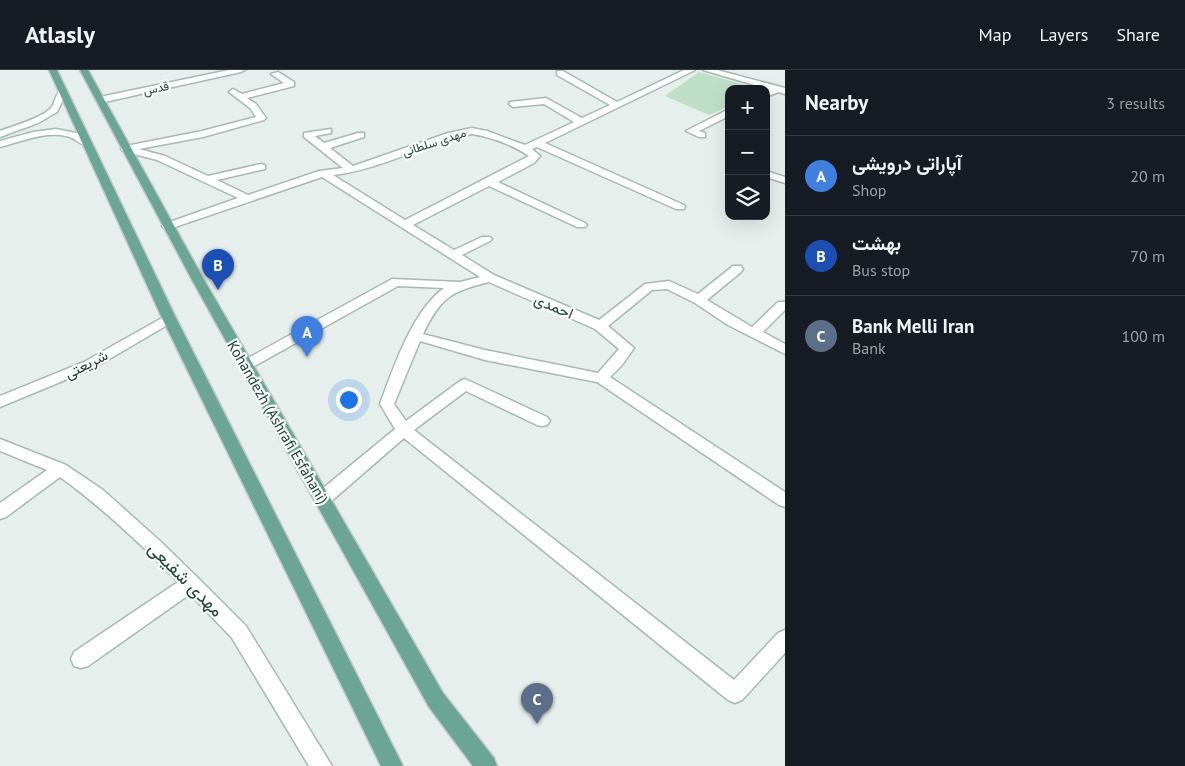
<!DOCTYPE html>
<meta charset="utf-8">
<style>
body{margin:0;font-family:"PT Sans",Vazirmatn,sans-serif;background:#20242c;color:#f1f3f6}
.controls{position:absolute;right:15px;top:15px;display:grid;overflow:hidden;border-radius:10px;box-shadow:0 5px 20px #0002}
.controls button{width:45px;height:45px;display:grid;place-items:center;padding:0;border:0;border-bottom:1px solid #363941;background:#171b24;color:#f1f3f6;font:25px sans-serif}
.you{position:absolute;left:348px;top:329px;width:18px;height:18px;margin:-12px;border:4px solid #fff;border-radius:50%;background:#1a73e8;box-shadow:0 0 0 8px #1a73e833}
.badge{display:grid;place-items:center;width:32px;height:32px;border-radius:50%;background:#db2777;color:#fff;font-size:16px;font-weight:700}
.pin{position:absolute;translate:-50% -41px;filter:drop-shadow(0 1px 2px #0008)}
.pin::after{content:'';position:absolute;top:26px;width:18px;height:15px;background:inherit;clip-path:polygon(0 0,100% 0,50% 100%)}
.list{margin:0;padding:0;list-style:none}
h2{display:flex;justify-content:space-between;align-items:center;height:65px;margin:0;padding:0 20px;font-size:21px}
h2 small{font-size:16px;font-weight:400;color:#9ea1a6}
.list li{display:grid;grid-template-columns:32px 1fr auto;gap:15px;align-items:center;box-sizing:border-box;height:80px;padding:0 20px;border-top:1px solid #363941}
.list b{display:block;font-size:19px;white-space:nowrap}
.list p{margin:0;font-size:16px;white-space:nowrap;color:#9ea1a6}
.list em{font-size:16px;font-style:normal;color:#9ea1a6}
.icon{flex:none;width:28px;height:28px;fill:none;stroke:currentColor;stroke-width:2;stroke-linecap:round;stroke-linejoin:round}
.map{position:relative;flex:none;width:785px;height:696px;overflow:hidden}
header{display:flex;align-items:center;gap:30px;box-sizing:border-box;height:70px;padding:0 25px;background:#171b24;border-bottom:1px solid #363941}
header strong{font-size:24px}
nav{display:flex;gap:28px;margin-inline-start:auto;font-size:18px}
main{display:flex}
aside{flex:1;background:#171b24}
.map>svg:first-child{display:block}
.green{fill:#bfe0c8}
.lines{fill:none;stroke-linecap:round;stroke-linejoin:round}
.minor-casing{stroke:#a8b8b2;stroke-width:3}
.tertiary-casing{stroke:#a8b8b2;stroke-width:3}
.secondary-casing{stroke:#a4bbb3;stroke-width:3}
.primary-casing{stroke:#c2cac8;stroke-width:3}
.minor{fill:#fff;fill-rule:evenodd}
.tertiary{fill:#fff;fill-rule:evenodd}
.secondary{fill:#fff;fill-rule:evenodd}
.primary{fill:#6aa596;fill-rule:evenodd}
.labels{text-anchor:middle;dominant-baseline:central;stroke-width:4.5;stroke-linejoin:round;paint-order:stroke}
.far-street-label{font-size:12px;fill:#24423a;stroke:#f7fbf9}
.street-label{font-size:15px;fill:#24423a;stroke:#f7fbf9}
.near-street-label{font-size:18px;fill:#24423a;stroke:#f7fbf9}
</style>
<header>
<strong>Atlasly</strong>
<nav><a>Map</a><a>Layers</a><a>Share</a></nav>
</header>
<main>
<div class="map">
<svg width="785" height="696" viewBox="0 0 785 696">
<rect width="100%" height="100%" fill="#e6efeb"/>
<polygon class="green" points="699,2 759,19 729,19 729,36 709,45 665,26"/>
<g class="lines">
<g class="minor-casing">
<g id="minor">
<path d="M684 0H695L545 73 684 135 685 137 684 139H676L537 77 532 79 540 86 534 93 498 112 585 153 587 155 585 157H577L489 116 413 155 454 180 482 167H490L492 169 490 171 462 185 494 205 599 250 645 214 669 211 698 224 733 196H741L743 199 741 202 707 230 752 257 778 232H785V240L763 262 785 274V284L728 255 695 233 667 219 652 220 608 256 634 278 622 295 610 307 785 422V437L779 435 597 312 485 290 420 271 394 334 406 351 460 311 465 309 547 347 550 351 547 355 542 356 537 355 466 321 414 360 734 610 778 563 785 560V583L742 630 735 633 728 630 404 368 328 434 322 436 316 434 314 429 316 424 395 359 380 334C393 299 412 241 444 218L398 216 251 298H241L239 295 241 292 392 209 460 212 480 207 322 107 172 158H164L162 156 164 154 238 128 157 90 123 81 121 79 126 76 202 61 256 47 250 38 229 22 233 19 242 24 284 13 271 4 278 2 294 12V16L247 28 256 34 266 48 264 50 203 67 139 79 165 86 208 106 261 94 265 95V99L217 110 248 125 319 101 343 98 304 67V63L331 59V63L315 66 324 73 358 63H364V67L330 78 353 96 448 63 472 58 487 61 525 75 574 52 544 34 513 37 509 34 510 32 546 28 582 48 610 35 557 5V1H563L617 32ZM472 64C491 67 513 75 529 86L405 150 333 105C381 100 425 73 472 64ZM489 212 595 259 619 279 598 303 485 280 423 264C441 227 450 222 489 212Z"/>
<polygon points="778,16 782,19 781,21 766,27 766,21"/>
<polygon points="729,39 729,46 699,61 705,63 705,67 699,67 686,61"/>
<polygon points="766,101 785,107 785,113 766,107"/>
<polygon points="169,244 174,245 176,248 174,251 94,298 0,337 0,326 84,292"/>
<path d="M0 369 66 395 103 420 160 471 197 507 246 556 332 696H309L232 568 190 524 88 596 81 598 74 596 71 589 74 582 178 512C141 474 103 438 60 407L6 447 0 449V433L47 400 0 381Z"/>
</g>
</g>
<g class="tertiary-casing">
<g id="tertiary">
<polygon points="229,0 245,0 241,2 100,33 96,30 100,27"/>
<polygon points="703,0 717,0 785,18 785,24"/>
</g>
</g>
<g class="secondary-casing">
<g id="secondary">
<path d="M63 18 67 21 57 42 38 53 0 67V61C13 56 42 48 51 38 56 32 55 22 63 18Z"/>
<path d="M56 59 81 64 92 73 87 76C79 74 74 67 66 66 44 61 21 72 0 77V71L33 62Z"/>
</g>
</g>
<g class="primary-casing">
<g id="primary">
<polygon points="49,0 57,0 176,248 403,696 381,696 162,248"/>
<polygon points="80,0 88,0 203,208 443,623 494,688 497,696 473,696 429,637 191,208"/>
</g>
</g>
<use href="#minor" class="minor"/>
<use href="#tertiary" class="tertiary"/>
<use href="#secondary" class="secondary"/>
<use href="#primary" class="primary"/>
</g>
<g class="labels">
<g class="far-street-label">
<text transform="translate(156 18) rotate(-13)">قدس</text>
<text transform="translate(434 72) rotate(-18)">مهدی سلطانی</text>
</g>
<g class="street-label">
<text transform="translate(554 236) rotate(23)">احمدی</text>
<text transform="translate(86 294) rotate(-27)">شریعتی</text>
<text transform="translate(278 352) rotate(60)">Kohandezh (Ashrafi Esfahani)</text>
</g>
<g class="near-street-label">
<text transform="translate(186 509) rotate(45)">مهدی شفیعی</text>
</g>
</g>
</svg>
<div class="controls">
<button>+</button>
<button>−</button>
<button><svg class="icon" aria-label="layers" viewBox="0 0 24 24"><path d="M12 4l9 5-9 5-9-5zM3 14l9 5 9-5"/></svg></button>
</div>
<div class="you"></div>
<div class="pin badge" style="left:307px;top:287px;background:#3f7fe0">A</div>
<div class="pin badge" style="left:218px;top:220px;background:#1a4fb4">B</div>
<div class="pin badge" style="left:537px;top:654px;background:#5c6f8a">C</div>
</div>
<aside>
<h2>Nearby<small>3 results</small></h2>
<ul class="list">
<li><span class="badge" style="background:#3f7fe0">A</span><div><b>آپاراتی درویشی</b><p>Shop</p></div><em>20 m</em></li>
<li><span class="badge" style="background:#1a4fb4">B</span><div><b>بهشت</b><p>Bus stop</p></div><em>70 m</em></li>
<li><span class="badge" style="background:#5c6f8a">C</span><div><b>Bank Melli Iran</b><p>Bank</p></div><em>100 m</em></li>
</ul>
</aside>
</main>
